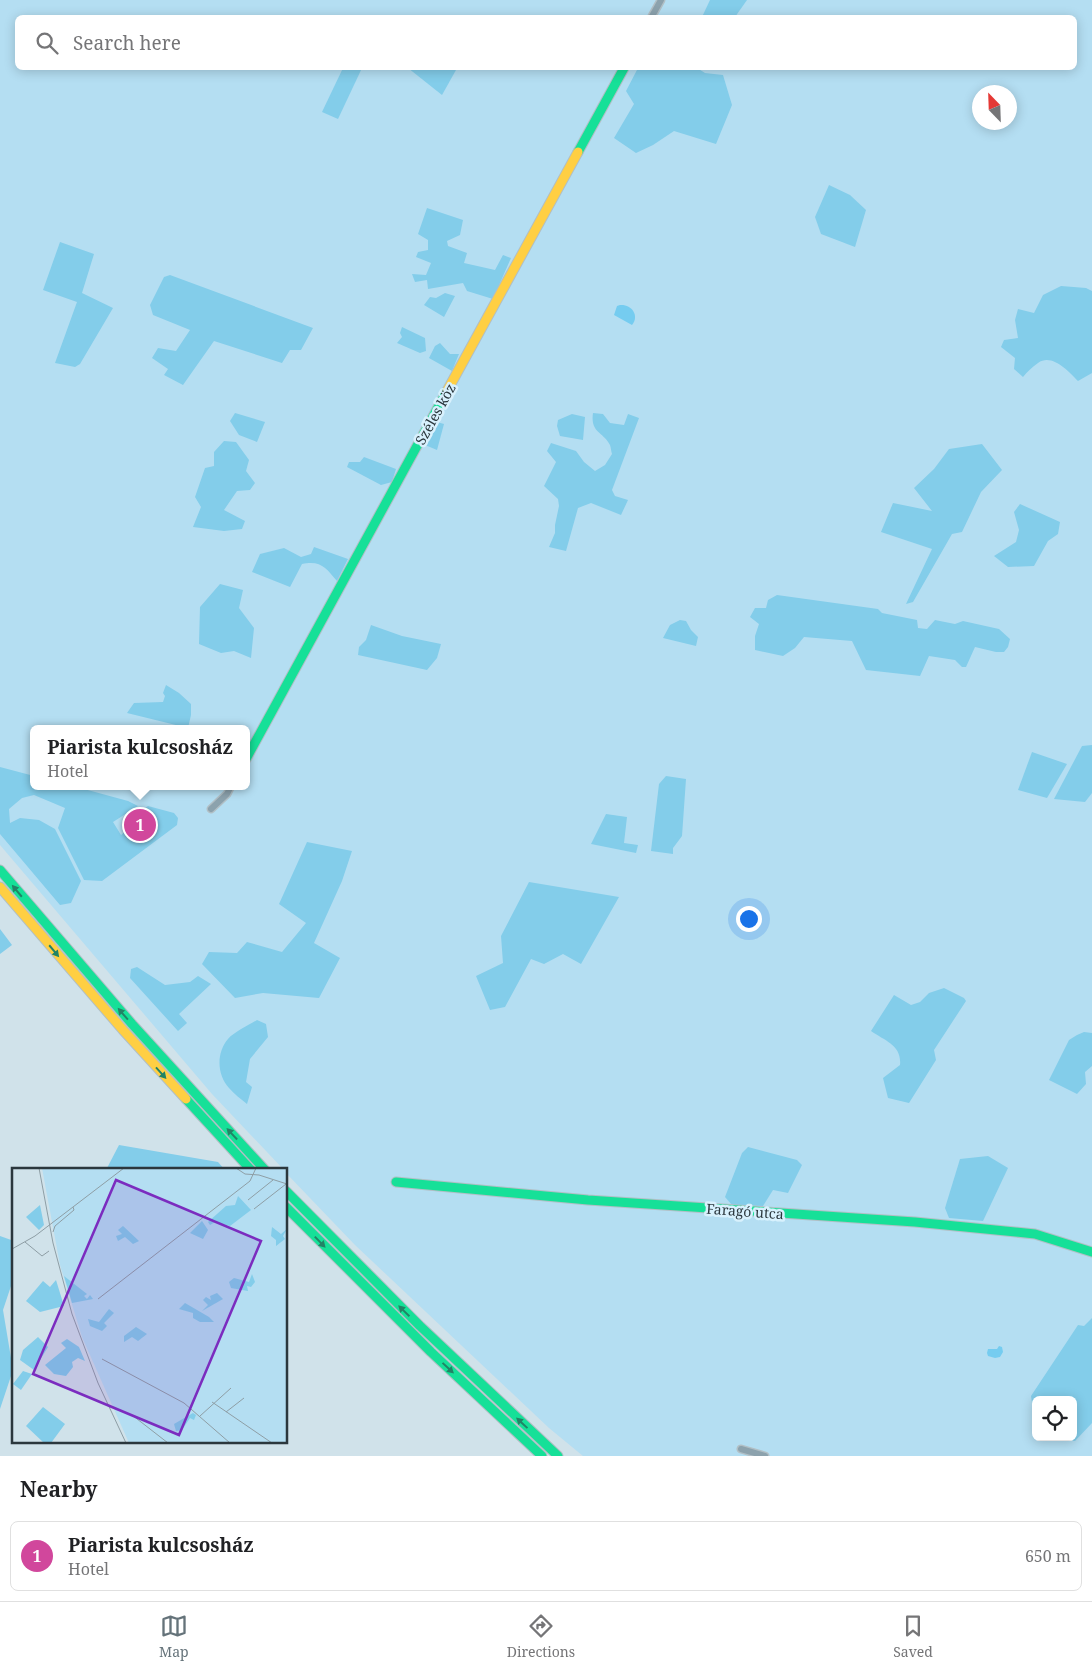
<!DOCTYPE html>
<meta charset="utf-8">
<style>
body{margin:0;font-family:"Noto Serif",serif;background:#f6f6f6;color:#202124}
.controls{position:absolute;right:15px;bottom:15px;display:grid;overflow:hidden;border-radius:8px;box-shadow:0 2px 12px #0003}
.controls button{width:45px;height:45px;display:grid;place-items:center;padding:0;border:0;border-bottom:1px solid #e0e0e0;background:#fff;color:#202124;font:25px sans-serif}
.compass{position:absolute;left:972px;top:85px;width:45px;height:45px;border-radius:50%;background:#fff;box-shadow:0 2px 12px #0003;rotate:337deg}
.you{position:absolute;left:748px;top:918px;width:18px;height:18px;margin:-12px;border:4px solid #fff;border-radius:50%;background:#1a73e8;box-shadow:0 0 0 8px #1a73e833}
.badge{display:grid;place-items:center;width:32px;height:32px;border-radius:50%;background:#65737a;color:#fff;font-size:16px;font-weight:700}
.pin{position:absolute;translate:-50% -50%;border:2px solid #fff;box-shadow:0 1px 5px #0006}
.popup{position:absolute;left:30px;top:725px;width:220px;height:65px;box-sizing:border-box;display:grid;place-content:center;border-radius:8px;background:#fff;filter:drop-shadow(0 1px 4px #0005);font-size:16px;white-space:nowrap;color:#757577}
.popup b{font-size:19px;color:#202124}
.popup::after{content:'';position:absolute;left:50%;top:100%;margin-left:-10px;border:10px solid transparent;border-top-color:#fff}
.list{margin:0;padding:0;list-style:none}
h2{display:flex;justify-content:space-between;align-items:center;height:65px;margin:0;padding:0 20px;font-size:21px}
h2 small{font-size:16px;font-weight:400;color:#757577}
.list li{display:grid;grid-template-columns:32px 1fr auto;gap:15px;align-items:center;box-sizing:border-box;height:70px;margin:0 10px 10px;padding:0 10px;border:1px solid #e0e0e0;border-radius:8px}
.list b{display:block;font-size:19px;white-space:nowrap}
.list p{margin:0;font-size:16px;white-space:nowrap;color:#757577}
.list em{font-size:16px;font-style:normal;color:#757577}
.icon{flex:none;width:28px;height:28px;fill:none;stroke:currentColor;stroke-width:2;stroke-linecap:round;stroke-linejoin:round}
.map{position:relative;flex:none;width:1092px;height:1456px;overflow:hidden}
.search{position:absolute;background:#fff;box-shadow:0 2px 12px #0003;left:15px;right:15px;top:15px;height:55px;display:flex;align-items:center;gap:12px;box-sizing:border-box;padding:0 18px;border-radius:8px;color:#757577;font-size:19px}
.sheet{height:145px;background:#fff}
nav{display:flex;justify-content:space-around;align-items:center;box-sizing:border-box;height:70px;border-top:1px solid #e0e0e0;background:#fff;font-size:14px;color:#757577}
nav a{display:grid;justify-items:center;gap:2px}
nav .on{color:#65737a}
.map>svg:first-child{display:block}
.green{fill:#b4def2;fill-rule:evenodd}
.forest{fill:#83cdea}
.water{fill:#75ccf0}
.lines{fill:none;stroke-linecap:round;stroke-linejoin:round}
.street-casing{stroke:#b1bfc5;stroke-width:9}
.fast-casing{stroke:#b1bfc5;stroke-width:11}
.slow-casing{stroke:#b1bfc5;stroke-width:11}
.street{stroke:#8ca2ad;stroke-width:6}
.fast{stroke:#16e098;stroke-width:9}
.slow{stroke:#ffcf43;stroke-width:9}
.oneway{fill:#228366}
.labels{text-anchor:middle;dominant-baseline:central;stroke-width:5;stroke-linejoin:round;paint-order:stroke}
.street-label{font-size:14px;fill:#2b373d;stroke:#d8f1fd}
.inset-road{fill:none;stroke:#8e9ea5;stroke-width:1}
.view{fill:#7b2cbf;fill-opacity:0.15;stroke:#7b2cbf;stroke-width:2.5}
.inset-edge{fill:none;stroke:#2b373d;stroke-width:2.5}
</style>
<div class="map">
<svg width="1092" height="1456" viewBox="0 0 1092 1456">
<rect width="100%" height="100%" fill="#d0e2ea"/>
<path class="green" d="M0 0H1092V1456H583L549 1428 355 1245 286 1173V1170H284L212 1094 0 845ZM18 18H1074V68H18ZM980 92H1010V122H980ZM34 729H246V786H34ZM1036 1400H1073V1437H1036Z"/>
<g class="forest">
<polygon points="710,0 747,0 735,17 702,17"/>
<polygon points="343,68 362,68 338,119 322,112"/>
<polygon points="408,68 452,68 456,70 442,95"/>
<polygon points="638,68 697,68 705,73 723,75 732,105 716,144 674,131 653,145 636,153 614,138 634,104 626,91"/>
<polygon points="829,185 850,195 866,210 855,247 821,234 815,217"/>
<polygon points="427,208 463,220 460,235 447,241 448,246 467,253 464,263 495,270 503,255 511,258 493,299 467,291 463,283 428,289 427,280 415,282 412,274 426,275 431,263 416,257 418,252 428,250 428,240 418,234"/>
<polygon points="60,242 94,254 82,293 113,308 80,364 75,367 55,363 77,302 43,290"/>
<polygon points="170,275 313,328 301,350 290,350 282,363 214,341 183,385 164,375 168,369 152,358 158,348 176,351 190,330 153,315 150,305 164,277"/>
<path d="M1061 286 1086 288 1092 291V373L1078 381C1068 371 1052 353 1038 363 1032 367 1027 372 1023 377L1014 369 1015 358 1001 347 1004 340 1018 338 1015 320 1018 309 1034 313 1043 295Z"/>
<polygon points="445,293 455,296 444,317 424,305 430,297 436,298"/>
<polygon points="402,327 425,338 426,351 420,353 397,343 402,337 400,333"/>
<polygon points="440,343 450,354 459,354 452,371 429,358 435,346"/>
<polygon points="235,413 265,422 257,442 239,435 230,421"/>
<path d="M593 413 603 414 610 423 624 425 628 414 639 418 612 490 615 496 628 500 621 515 591 503 578 508 566 551 549 547 555 533V525L559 506 558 499 544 486 556 462 547 451 551 443 576 451 584 462 595 471 605 465 612 454C611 451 611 448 610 445 604 432 590 433 593 413Z"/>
<polygon points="572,414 585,417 583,440 560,436 557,426 558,420"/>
<polygon points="437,422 444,424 437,450 425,445"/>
<polygon points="224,441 236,442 249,460 246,471 255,483 250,490 237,491 224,510 245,521 242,529 224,531 193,527 201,507 195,497 205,468 214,466 214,452"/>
<polygon points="982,444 1002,470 981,492 962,532 952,534 913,602 906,604 932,549 881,532 893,503 932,511 914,488 934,469 949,449"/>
<polygon points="364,457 396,469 392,482 381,485 347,467 349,462 360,462"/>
<polygon points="1020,504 1060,522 1058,534 1048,541 1034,566 1008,567 994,556 1016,542 1019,530 1014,512"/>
<path d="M314 547 348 559 337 581C326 568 321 560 302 564L290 587 252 572 260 554 284 548 301 557 311 554Z"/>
<polygon points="220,584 243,590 239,608 254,628 251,658 234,651 221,653 199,644 200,607"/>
<polygon points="777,595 878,609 882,613 917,620 918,628 927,629 935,620 955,624 963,621 999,629 1010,639 1008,647 1004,652 996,652 975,647 966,667 962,667 955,660 929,656 920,676 866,670 852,641 804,637 795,648 783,656 755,650 755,636 759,624 750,617 755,608 766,608 768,600"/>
<polygon points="680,620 686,621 691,630 698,637 696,646 663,638 670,625"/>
<polygon points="371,625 402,636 441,644 437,658 427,670 358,655 359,647 366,640"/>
<polygon points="166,685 179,693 191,704 191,715 188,728 127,713 134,703 163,702 165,696 163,693"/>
<polygon points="1092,745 1092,793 1085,802 1054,799 1082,746"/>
<polygon points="1032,752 1067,764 1047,798 1018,790"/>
<polygon points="0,767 34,776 34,786 73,786 128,801 138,806 113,822 121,835 130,828 139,840 152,831 140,812 148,806 174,813 178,818 177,825 102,881 84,880 58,828 65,808 34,795 22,798 9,809 10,823 20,818 39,820 55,829 81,881 71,903 60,905 0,834"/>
<polygon points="666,776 686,779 682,836 673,848 673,854 651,851 659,784"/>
<polygon points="606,814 627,817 624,843 638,845 636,853 591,844"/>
<polygon points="307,842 352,851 342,881 314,943 340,958 319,998 263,993 235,998 202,964 209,952 237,953 247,942 282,952 306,923 279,904"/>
<polygon points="529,882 619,897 581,964 563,954 544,964 531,959 505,1007 490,1010 476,976 503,963 501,936"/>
<polygon points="0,929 12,945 0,954"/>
<polygon points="137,967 165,985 190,982 198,976 211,984 179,1014 187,1023 178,1031 130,978 131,969"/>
<path d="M944 988 964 998 966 1001 934 1050 936 1060 909 1103 888 1098 883 1078 900 1065C902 1045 885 1041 871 1031L894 995 911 1005 920 1002 929 993Z"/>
<path d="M257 1020 266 1024 268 1037 250 1059 246 1082 252 1087 247 1104C241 1099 234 1094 229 1088 217 1075 216 1053 228 1039 234 1032 249 1025 257 1020Z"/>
<polygon points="1084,1032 1092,1033 1092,1066 1085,1072 1086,1084 1077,1094 1049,1080 1069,1040 1077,1035"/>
<polygon points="119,1145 218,1162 225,1170 106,1170"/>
<polygon points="748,1147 797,1160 802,1165 788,1193 773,1190 763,1206 732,1205 725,1197 742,1153"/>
<polygon points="988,1156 1008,1168 983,1221 949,1218 945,1208 960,1159"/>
<polygon points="0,1236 14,1241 14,1277 3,1310 13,1370 0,1409"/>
<polygon points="1092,1318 1092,1423 1075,1441 1061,1439 1061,1437 1073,1437 1073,1400 1036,1400 1036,1410 1033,1410 1031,1396 1078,1325 1084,1326"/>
</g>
<g class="water">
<path d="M620 305C631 304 640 315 632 325L614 315 617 306Z"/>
<polygon points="999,1346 1002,1347 1003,1352 1000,1357 995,1358 988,1356 987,1353 988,1349 997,1349"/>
</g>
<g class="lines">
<g class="street-casing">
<g id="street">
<polyline points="651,18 661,0"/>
<polyline points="211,809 227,794 231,786"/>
<polyline points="741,1449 765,1456"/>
</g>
</g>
<g class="fast-casing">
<g id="fast">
<polyline points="578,152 624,68"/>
<polyline points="246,759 447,391"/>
<polyline points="0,870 132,1024 265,1170"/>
<polyline points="186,1099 251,1170"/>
<polyline points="396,1182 588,1200 915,1222 1035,1234 1092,1252"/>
<polyline points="286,1191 420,1326 558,1456"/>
<polyline points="286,1207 431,1352 542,1456"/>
</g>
</g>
<g class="slow-casing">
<g id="slow">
<polyline points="447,391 578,152"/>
<polyline points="0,887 123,1030 186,1099"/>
</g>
</g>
<use href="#street" class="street"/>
<use href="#fast" class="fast"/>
<use href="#slow" class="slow"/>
</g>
<defs><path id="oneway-solid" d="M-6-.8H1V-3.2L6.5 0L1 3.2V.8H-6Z" transform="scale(1.25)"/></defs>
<g class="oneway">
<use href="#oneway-solid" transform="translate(17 891) rotate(-130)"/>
<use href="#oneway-solid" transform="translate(54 951) rotate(50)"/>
<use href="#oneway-solid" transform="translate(123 1014) rotate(-131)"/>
<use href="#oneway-solid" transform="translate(161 1073) rotate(48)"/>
<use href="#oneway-solid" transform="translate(232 1134) rotate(-133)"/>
<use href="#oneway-solid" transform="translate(320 1242) rotate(46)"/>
<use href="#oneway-solid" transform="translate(404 1311) rotate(-136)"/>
<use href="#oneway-solid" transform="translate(448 1368) rotate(43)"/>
<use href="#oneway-solid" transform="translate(522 1423) rotate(-137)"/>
</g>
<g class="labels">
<g class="street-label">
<text transform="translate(435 414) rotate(-61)">Széles köz</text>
<text transform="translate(745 1211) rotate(4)">Faragó utca</text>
</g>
</g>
<g transform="translate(12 1168)">
<rect width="275" height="275" fill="#d0e2ea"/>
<path d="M30 0H275V275H117L70 169 48 97Z" fill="#b4def2"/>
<path d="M226 28 239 42 218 58 203 54 198 57 196 54 214 38 223 37ZM28 37 32 57 27 62 14 49ZM190 53 196 62 191 71 178 65ZM111 58 127 73 121 76 113 69 106 73 104 68 110 66 106 62ZM260 59 269 66 275 61 271 68 273 71 264 78V72L259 68ZM240 106 243 114 239 119 235 118 236 123 219 120 217 114 222 110 237 114ZM52 108 75 126 72 128 75 131 78 127 81 131 60 135ZM44 112 52 138 28 144 14 133 31 113 38 119ZM205 125 211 131 190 143 196 137 191 132 194 129 199 132 198 128ZM173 135 197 149 202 154H188L181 150V145L167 141ZM97 141 102 145 92 155 95 158 90 163 78 158 76 151 87 154ZM124 159 135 166 126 173 120 169 112 174V168ZM26 169 36 179 22 202 8 192 11 182ZM55 171 67 179 73 193 66 190 60 194 61 199 54 208 42 206 33 197 54 180 49 175ZM11 203 20 206 9 222 1 216ZM31 239 53 256 39 275H32L14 258ZM181 245 184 247 182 252 178 250 170 262 164 263 162 256Z" fill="#83cdea"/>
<path class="inset-road" d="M27 0 41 75 60 146 86 215 114 275M224 0 233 6 247 7 275 16M236 32 261 12M242 41 274 16M41 64 43 58 62 42 61 39M13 74 30 88 37 83M0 81 23 68 112 0M86 131 238 13 244 0M90 191 172 235 218 275M200 234 260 275M214 244 232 230M120 247 156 275M188 248 219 220"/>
<path class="view" d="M104 12 249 73 167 267 21 206Z"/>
<rect width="275" height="275" class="inset-edge"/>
</g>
</svg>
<div class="controls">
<button><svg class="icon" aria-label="locate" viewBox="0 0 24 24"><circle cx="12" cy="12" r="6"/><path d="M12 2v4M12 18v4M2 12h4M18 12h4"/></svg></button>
</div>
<svg class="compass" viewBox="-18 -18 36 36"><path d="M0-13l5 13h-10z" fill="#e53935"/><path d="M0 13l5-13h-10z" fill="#757577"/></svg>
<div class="you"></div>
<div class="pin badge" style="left:140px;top:825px;background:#d1479c">1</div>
<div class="popup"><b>Piarista kulcsosház</b>Hotel</div>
<div class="search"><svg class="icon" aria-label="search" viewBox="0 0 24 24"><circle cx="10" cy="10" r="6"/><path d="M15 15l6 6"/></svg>Search here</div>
</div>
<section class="sheet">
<h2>Nearby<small></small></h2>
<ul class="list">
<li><span class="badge" style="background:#d1479c">1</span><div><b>Piarista kulcsosház</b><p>Hotel</p></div><em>650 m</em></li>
</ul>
</section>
<nav>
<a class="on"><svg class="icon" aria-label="map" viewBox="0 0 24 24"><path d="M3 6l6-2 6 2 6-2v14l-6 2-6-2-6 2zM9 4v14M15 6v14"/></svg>Map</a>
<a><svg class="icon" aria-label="directions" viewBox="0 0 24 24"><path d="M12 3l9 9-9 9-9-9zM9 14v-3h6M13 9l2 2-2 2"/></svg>Directions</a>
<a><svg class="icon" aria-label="saved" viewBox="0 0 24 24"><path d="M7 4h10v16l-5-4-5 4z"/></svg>Saved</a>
</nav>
